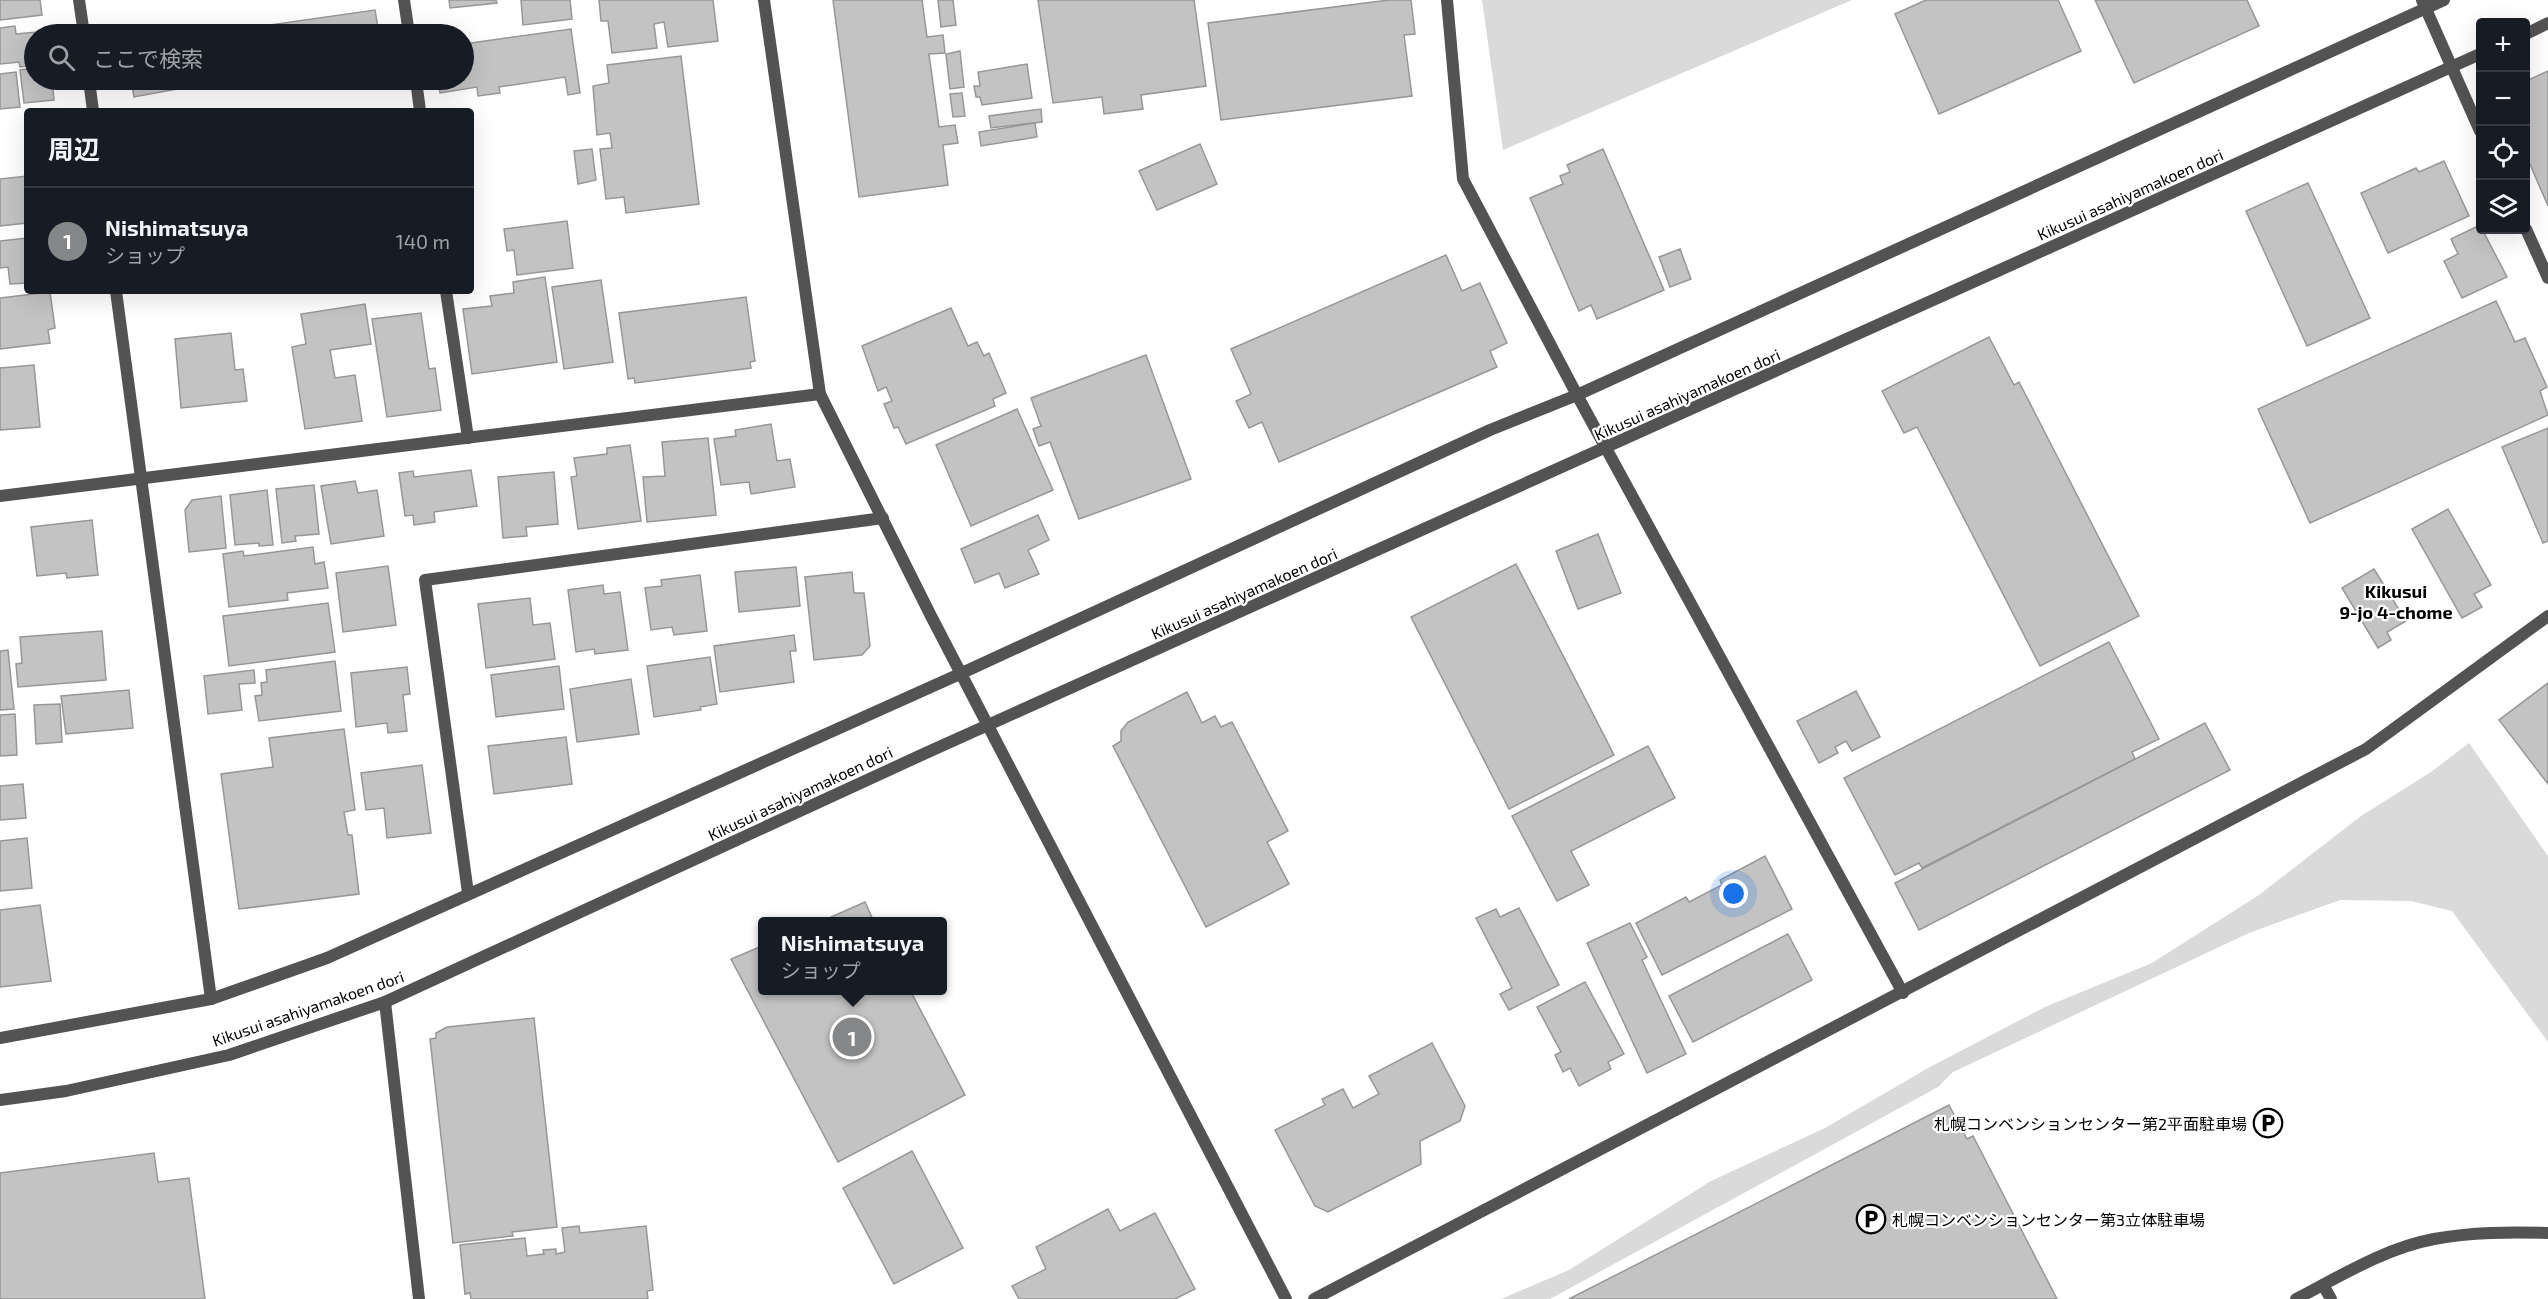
<!DOCTYPE html>
<html lang="ja">
<meta charset="utf-8">
<style>
body{margin:0;font-family:"Exo 2","Noto Sans JP",sans-serif;background:#20242c;color:#f1f3f6}
.controls{position:absolute;right:18px;top:18px;display:grid;overflow:hidden;border-radius:6px;box-shadow:0 6px 24px #0002}
.controls button{width:54px;height:54px;display:grid;place-items:center;padding:0;border:0;border-bottom:2px solid #363941;background:#171b24;color:#f1f3f6;font:30px sans-serif}
.you{position:absolute;left:1734px;top:894px;width:21px;height:21px;margin:-15px;border:4px solid #fff;border-radius:50%;background:#1a73e8;box-shadow:0 0 0 9px #1a73e833}
.badge{display:grid;place-items:center;width:39px;height:39px;border-radius:50%;background:#858687;color:#fff;font-size:20px;font-weight:700}
.pin{position:absolute;translate:-50% -50%;border:3px solid #fff;box-shadow:0 2px 6px #0006}
.popup{position:absolute;left:758px;top:917px;width:189px;height:78px;box-sizing:border-box;display:grid;place-content:center;border-radius:6px;background:#171b24;filter:drop-shadow(0 2px 4px #0005);font-size:20px;white-space:nowrap;color:#9ea1a6}
.popup b{font-size:22px;color:#f1f3f6}
.popup::after{content:'';position:absolute;left:50%;top:100%;margin-left:-12px;border:12px solid transparent;border-top-color:#171b24}
.list{margin:0;padding:0;list-style:none}
h2{display:flex;justify-content:space-between;align-items:center;height:78px;margin:0;padding:0 24px;font-size:26px}
h2 small{font-size:20px;font-weight:400;color:#9ea1a6}
.list li{display:grid;grid-template-columns:39px 1fr auto;gap:18px;align-items:center;box-sizing:border-box;height:108px;padding:0 24px;border-top:2px solid #363941}
.list b{display:block;font-size:22px;white-space:nowrap}
.list p{margin:0;font-size:20px;white-space:nowrap;color:#9ea1a6}
.list em{font-size:20px;font-style:normal;color:#9ea1a6}
.icon{flex:none;width:33px;height:33px;fill:none;stroke:currentColor;stroke-width:2;stroke-linecap:round;stroke-linejoin:round}
.map{position:relative;flex:none;width:2548px;height:1299px;overflow:hidden}
.search{position:absolute;background:#171b24;box-shadow:0 6px 24px #0002;left:24px;top:24px;width:450px;height:66px;display:flex;align-items:center;gap:15px;box-sizing:border-box;padding:0 21px;border-radius:33px;color:#9ea1a6;font-size:22px}
.panel{position:absolute;background:#171b24;box-shadow:0 6px 24px #0002;left:24px;top:108px;width:450px;height:186px;border-radius:6px}
.map>svg:first-child{display:block}
.green{fill:#dadada}
.building{fill:#c3c3c3;stroke:#979797;stroke-width:1.5}
.lines{fill:none;stroke-linecap:round;stroke-linejoin:round}
.service{stroke:#535353;stroke-width:12}
.minor{stroke:#535353;stroke-width:12}
.tertiary{stroke:#535353;stroke-width:12}
.labels{text-anchor:middle;dominant-baseline:central;stroke-width:4.5;stroke-linejoin:round;paint-order:stroke}
.street-label{font-size:16px;fill:#000;stroke:#fff}
.poi-label{font-size:16px;fill:#000;stroke:#fff;text-anchor:end}
.neighbourhood-label{font-size:18px;font-weight:bold;fill:#000;stroke:#fff}
</style>
<div class="map">
<svg width="2548" height="1299" viewBox="0 0 2548 1299">
<rect width="100%" height="100%" fill="#fff"/>
<g class="green">
<polygon points="1482,0 1852,0 1503,150"/>
<polygon points="2469,743 2548,856 2548,1042 2452,911 2411,901 2340,900 2249,933 1953,1072 1938,1087 1550,1299 1501,1299 1569,1270 1711,1181 1825,1128 1928,1068 2045,1007 2152,963 2259,895 2361,816 2431,772"/>
</g>
<g class="building">
<polygon points="0,0 40,0 42,15 0,20"/>
<polygon points="449,0 496,0 497,3 450,8"/>
<polygon points="521,0 570,0 572,19 523,25"/>
<polygon points="599,0 713,0 718,41 668,47 664,22 654,24 657,48 612,53 608,21 601,21"/>
<polygon points="833,0 922,0 927,37 943,35 945,53 929,54 939,127 955,125 958,143 943,145 948,185 859,197"/>
<polygon points="938,0 953,0 956,25 941,27"/>
<polygon points="1038,0 1194,0 1206,86 1141,95 1143,109 1104,114 1102,97 1053,103"/>
<polygon points="1389,0 1411,0 1415,34 1404,35 1412,96 1221,120 1208,23"/>
<polygon points="1926,0 2058,0 2081,51 1939,114 1895,14"/>
<polygon points="2095,0 2247,0 2259,26 2134,83"/>
<polygon points="375,10 379,34 249,34 248,28"/>
<polygon points="15,26 16,34 47,31 47,34 34,34 34,65 20,67 19,62 0,64 0,28"/>
<polygon points="571,29 580,93 568,95 565,77 499,87 500,93 478,96 477,87 440,93 438,80 464,80 464,44"/>
<polygon points="960,51 964,87 950,89 946,54"/>
<polygon points="681,56 699,204 626,213 624,197 606,199 600,149 612,148 610,133 597,135 593,86 609,83 607,65"/>
<polygon points="1027,64 1032,98 982,105 980,97 976,97 974,86 980,86 978,72"/>
<polygon points="34,68 34,80 52,80 54,100 24,103 20,70"/>
<polygon points="2548,71 2548,206 2526,155 2526,81"/>
<polygon points="16,72 20,107 0,109 0,74"/>
<polygon points="131,80 199,80 200,85 134,97"/>
<polygon points="255,80 278,80 278,82 256,86"/>
<polygon points="962,93 965,116 953,117 950,94"/>
<polygon points="1041,109 1042,122 991,128 989,116"/>
<polygon points="1035,123 1037,137 981,146 979,132"/>
<polygon points="1200,144 1217,184 1157,210 1139,171"/>
<polygon points="592,149 596,180 578,184 574,151"/>
<polygon points="1603,149 1664,290 1597,319 1591,305 1579,311 1530,198 1563,184 1560,176 1570,172 1567,165"/>
<polygon points="2444,161 2469,216 2388,253 2361,193 2416,168 2419,172"/>
<polygon points="27,176 27,223 0,226 0,179"/>
<polygon points="2308,183 2370,318 2307,346 2246,211"/>
<polygon points="567,221 573,268 517,275 514,250 507,251 504,229"/>
<polygon points="2480,225 2507,277 2462,298 2444,261 2458,254 2451,239"/>
<polygon points="27,238 27,283 10,284 8,267 0,268 0,241"/>
<polygon points="1680,249 1691,279 1670,287 1659,257"/>
<polygon points="1446,255 1462,291 1480,283 1507,343 1490,351 1497,367 1279,462 1262,422 1249,428 1236,401 1251,394 1231,349"/>
<polygon points="545,277 557,362 472,374 463,309 492,306 490,296 514,293 513,282"/>
<polygon points="601,280 613,362 564,369 552,287"/>
<polygon points="50,292 55,328 48,330 50,343 0,349 0,298"/>
<polygon points="746,297 755,361 750,362 751,368 635,383 634,378 628,379 619,313"/>
<polygon points="2496,301 2515,342 2525,338 2547,387 2540,391 2548,415 2310,523 2258,409"/>
<polygon points="365,304 371,344 330,350 335,378 355,375 362,421 305,429 292,347 306,344 301,314"/>
<polygon points="951,308 968,346 977,342 984,356 989,353 1006,393 993,399 995,406 906,444 898,427 894,428 884,404 892,401 886,387 878,391 862,346"/>
<polygon points="421,313 429,369 435,368 441,410 387,417 372,319"/>
<polygon points="231,333 235,370 243,369 247,401 181,408 175,339"/>
<polygon points="1989,337 2014,385 2019,382 2139,616 2040,666 1917,427 1904,433 1882,391"/>
<polygon points="1146,355 1191,479 1079,519 1050,442 1039,446 1033,429 1041,426 1031,398"/>
<polygon points="34,365 40,427 0,430 0,368"/>
<polygon points="1017,409 1053,490 971,526 936,445"/>
<polygon points="771,424 777,461 790,459 795,487 751,494 749,482 721,485 714,439 736,436 735,430"/>
<polygon points="2548,428 2548,541 2543,543 2502,447"/>
<polygon points="708,438 716,515 647,522 643,477 665,476 662,442"/>
<polygon points="630,445 641,521 578,529 571,477 577,476 574,458 607,454 607,448"/>
<polygon points="471,470 477,506 434,512 435,522 414,525 413,515 405,516 399,473 413,471 414,477"/>
<polygon points="554,472 558,524 526,527 527,536 503,538 498,477"/>
<polygon points="355,481 358,493 377,490 384,536 331,544 321,486"/>
<polygon points="314,485 319,534 295,536 296,541 282,543 276,489"/>
<polygon points="267,490 273,545 259,546 259,543 235,545 230,495"/>
<polygon points="221,496 226,548 189,552 185,510 192,500"/>
<polygon points="2448,509 2491,585 2474,594 2482,607 2462,618 2412,529"/>
<polygon points="1038,515 1049,540 1028,550 1039,574 1005,588 999,573 975,583 961,549"/>
<polygon points="92,520 98,575 67,578 66,573 37,576 31,527"/>
<polygon points="1598,534 1621,593 1578,609 1556,551"/>
<polygon points="313,547 315,564 324,562 328,588 287,593 288,600 229,607 223,554 243,551 244,556"/>
<polygon points="1516,564 1614,755 1509,809 1411,617"/>
<polygon points="388,566 396,625 343,632 336,573"/>
<polygon points="796,567 800,606 739,612 735,572"/>
<polygon points="2374,569 2406,621 2387,632 2391,640 2378,648 2342,588"/>
<polygon points="852,572 854,593 864,593 870,646 862,655 814,660 805,577"/>
<polygon points="700,575 707,631 674,635 672,627 651,630 645,588 662,586 661,580"/>
<polygon points="603,585 604,594 620,592 628,650 595,654 594,649 576,652 568,590"/>
<polygon points="530,598 533,625 550,623 555,659 486,668 478,604"/>
<polygon points="328,603 335,652 229,666 223,616"/>
<polygon points="102,631 106,680 18,687 16,664 22,663 20,637"/>
<polygon points="794,635 796,651 790,651 794,682 720,692 714,646"/>
<polygon points="2109,642 2159,739 2132,752 2135,759 1922,868 1919,863 1895,875 1844,778"/>
<polygon points="8,650 14,709 0,710 0,651"/>
<polygon points="710,657 717,704 700,707 701,710 654,717 647,666"/>
<polygon points="335,661 341,711 259,721 255,696 262,695 261,683 267,682 266,670"/>
<polygon points="559,666 564,709 496,717 491,675"/>
<polygon points="407,667 410,694 403,695 407,731 388,733 387,723 356,727 351,673"/>
<polygon points="254,670 255,683 239,684 242,710 208,714 204,676"/>
<polygon points="631,679 639,734 577,742 570,689"/>
<polygon points="2548,683 2548,784 2499,720"/>
<polygon points="129,690 133,728 66,734 61,696"/>
<polygon points="1856,691 1880,737 1852,751 1846,741 1835,747 1838,753 1819,763 1797,721"/>
<polygon points="1187,692 1202,723 1215,716 1221,727 1232,722 1288,831 1267,842 1289,884 1206,927 1113,746 1121,741 1121,731 1128,722"/>
<polygon points="60,704 62,742 36,744 34,705"/>
<polygon points="15,714 17,755 0,756 0,715"/>
<polygon points="2205,723 2230,770 1919,930 1895,883"/>
<polygon points="344,729 355,810 344,812 348,835 352,835 359,894 239,909 221,774 273,767 269,738"/>
<polygon points="566,737 572,784 494,794 488,746"/>
<polygon points="1648,746 1675,798 1571,851 1589,885 1557,901 1512,816"/>
<polygon points="422,765 431,833 387,838 384,808 366,810 361,773"/>
<polygon points="23,784 26,818 0,820 0,786"/>
<polygon points="27,838 32,888 0,891 0,841"/>
<polygon points="1765,856 1792,909 1662,975 1636,923 1686,897 1689,902 1722,885 1720,880"/>
<polygon points="865,902 874,922 820,922"/>
<polygon points="40,905 51,981 0,987 0,910"/>
<polygon points="1519,908 1559,985 1509,1010 1500,994 1512,988 1476,918 1496,909 1500,917"/>
<polygon points="1630,923 1647,957 1642,960 1686,1054 1647,1073 1587,943"/>
<polygon points="1788,934 1812,980 1693,1042 1669,996"/>
<polygon points="762,946 762,990 910,990 965,1095 838,1162 731,959"/>
<polygon points="1585,982 1624,1054 1608,1062 1611,1069 1579,1086 1570,1068 1563,1072 1555,1055 1561,1052 1537,1007"/>
<polygon points="534,1018 557,1227 512,1232 513,1236 453,1243 430,1039 436,1038 436,1033 447,1027"/>
<polygon points="1432,1043 1465,1106 1460,1121 1420,1141 1421,1164 1328,1212 1315,1206 1275,1130 1325,1105 1322,1099 1343,1089 1353,1108 1379,1094 1369,1076"/>
<polygon points="1949,1105 1967,1139 1973,1136 2057,1299 1569,1299"/>
<polygon points="912,1151 963,1248 894,1284 843,1188"/>
<polygon points="154,1153 158,1182 189,1178 205,1299 0,1299 0,1173"/>
<polygon points="1108,1209 1120,1231 1155,1213 1195,1289 1175,1299 1019,1299 1012,1286 1046,1269 1036,1247"/>
<polygon points="579,1226 580,1233 646,1226 653,1290 647,1291 648,1299 471,1299 470,1293 465,1294 460,1245 525,1238 527,1256 544,1254 543,1250 556,1249 556,1254 565,1252 562,1228"/>
</g>
<g class="lines">
<polyline class="service" points="2323,1285 2331,1299"/>
<g class="minor">
<polyline points="79,0 84,34"/>
<polyline points="404,0 409,34"/>
<polyline points="1447,0 1463,179 1577,395 1903,993"/>
<polyline points="2422,0 2480,131"/>
<polyline points="89,80 93,111"/>
<polyline points="416,80 420,111"/>
<polyline points="2526,229 2548,278"/>
<polyline points="116,291 211,999"/>
<polyline points="446,291 468,438"/>
<polyline points="0,496 820,394"/>
<polyline points="468,893 425,580 883,518"/>
<polyline points="385,1002 419,1299"/>
<polyline points="1314,1299 2366,749 2548,616"/>
<path d="M2296 1299C2339 1277 2385 1248 2434 1239 2472 1232 2510 1232 2548 1233"/>
</g>
<g class="tertiary">
<polyline points="764,0 820,394 931,616 1286,1299"/>
<polyline points="2526,34 2548,23"/>
<polyline points="0,1038 211,999 327,958 962,673 1490,430 1577,395 2444,0"/>
<polyline points="0,1100 66,1091 229,1055 385,1002 928,752 2480,54"/>
</g>
</g>
<defs>
<g id="parking-ring" transform="scale(1.5)"><circle r="9.5" fill="#fff" stroke="#000" stroke-width="1.5"/><path d="M-3.5-5.5H1a3.5 3.5 0 0 1 0 7H-1V5.5H-3.5ZM-1-3.4V-.6H.8a1.4 1.4 0 0 0 0-2.8Z" fill="#000"/></g>
</defs>
<g fill-rule="evenodd">
<use href="#parking-ring" x="2268" y="1123"/>
<use href="#parking-ring" x="1871" y="1219"/>
</g>
<g class="labels">
<g class="street-label">
<text transform="translate(2130 194) rotate(-24)">Kikusui asahiyamakoen dori</text>
<text transform="translate(1687 394) rotate(-24)">Kikusui asahiyamakoen dori</text>
<text transform="translate(1244 593) rotate(-24)">Kikusui asahiyamakoen dori</text>
<text transform="translate(800 793) rotate(-25)">Kikusui asahiyamakoen dori</text>
<text transform="translate(308 1008) rotate(-19)">Kikusui asahiyamakoen dori</text>
</g>
<g class="poi-label">
<text x="2247" y="1123">札幌コンベンションセンター第2平面駐車場</text>
<text x="1892" y="1219" text-anchor="start">札幌コンベンションセンター第3立体駐車場</text>
</g>
<g class="neighbourhood-label">
<text x="2396" y="591">Kikusui<tspan x="2396" dy="21">9-jo 4-chome</tspan></text>
</g>
</g>
</svg>
<div class="controls">
<button>+</button>
<button>−</button>
<button><svg class="icon" aria-label="locate" viewBox="0 0 24 24"><circle cx="12" cy="12" r="6"/><path d="M12 2v4M12 18v4M2 12h4M18 12h4"/></svg></button>
<button><svg class="icon" aria-label="layers" viewBox="0 0 24 24"><path d="M12 4l9 5-9 5-9-5zM3 14l9 5 9-5"/></svg></button>
</div>
<div class="you"></div>
<div class="pin badge" style="left:852px;top:1037px">1</div>
<div class="popup"><b>Nishimatsuya</b>ショップ</div>
<div class="search"><svg class="icon" aria-label="search" viewBox="0 0 24 24"><circle cx="10" cy="10" r="6"/><path d="M15 15l6 6"/></svg>ここで検索</div>
<section class="panel">
<h2>周辺<small></small></h2>
<ul class="list">
<li><span class="badge">1</span><div><b>Nishimatsuya</b><p>ショップ</p></div><em>140 m</em></li>
</ul>
</section>
</div>
